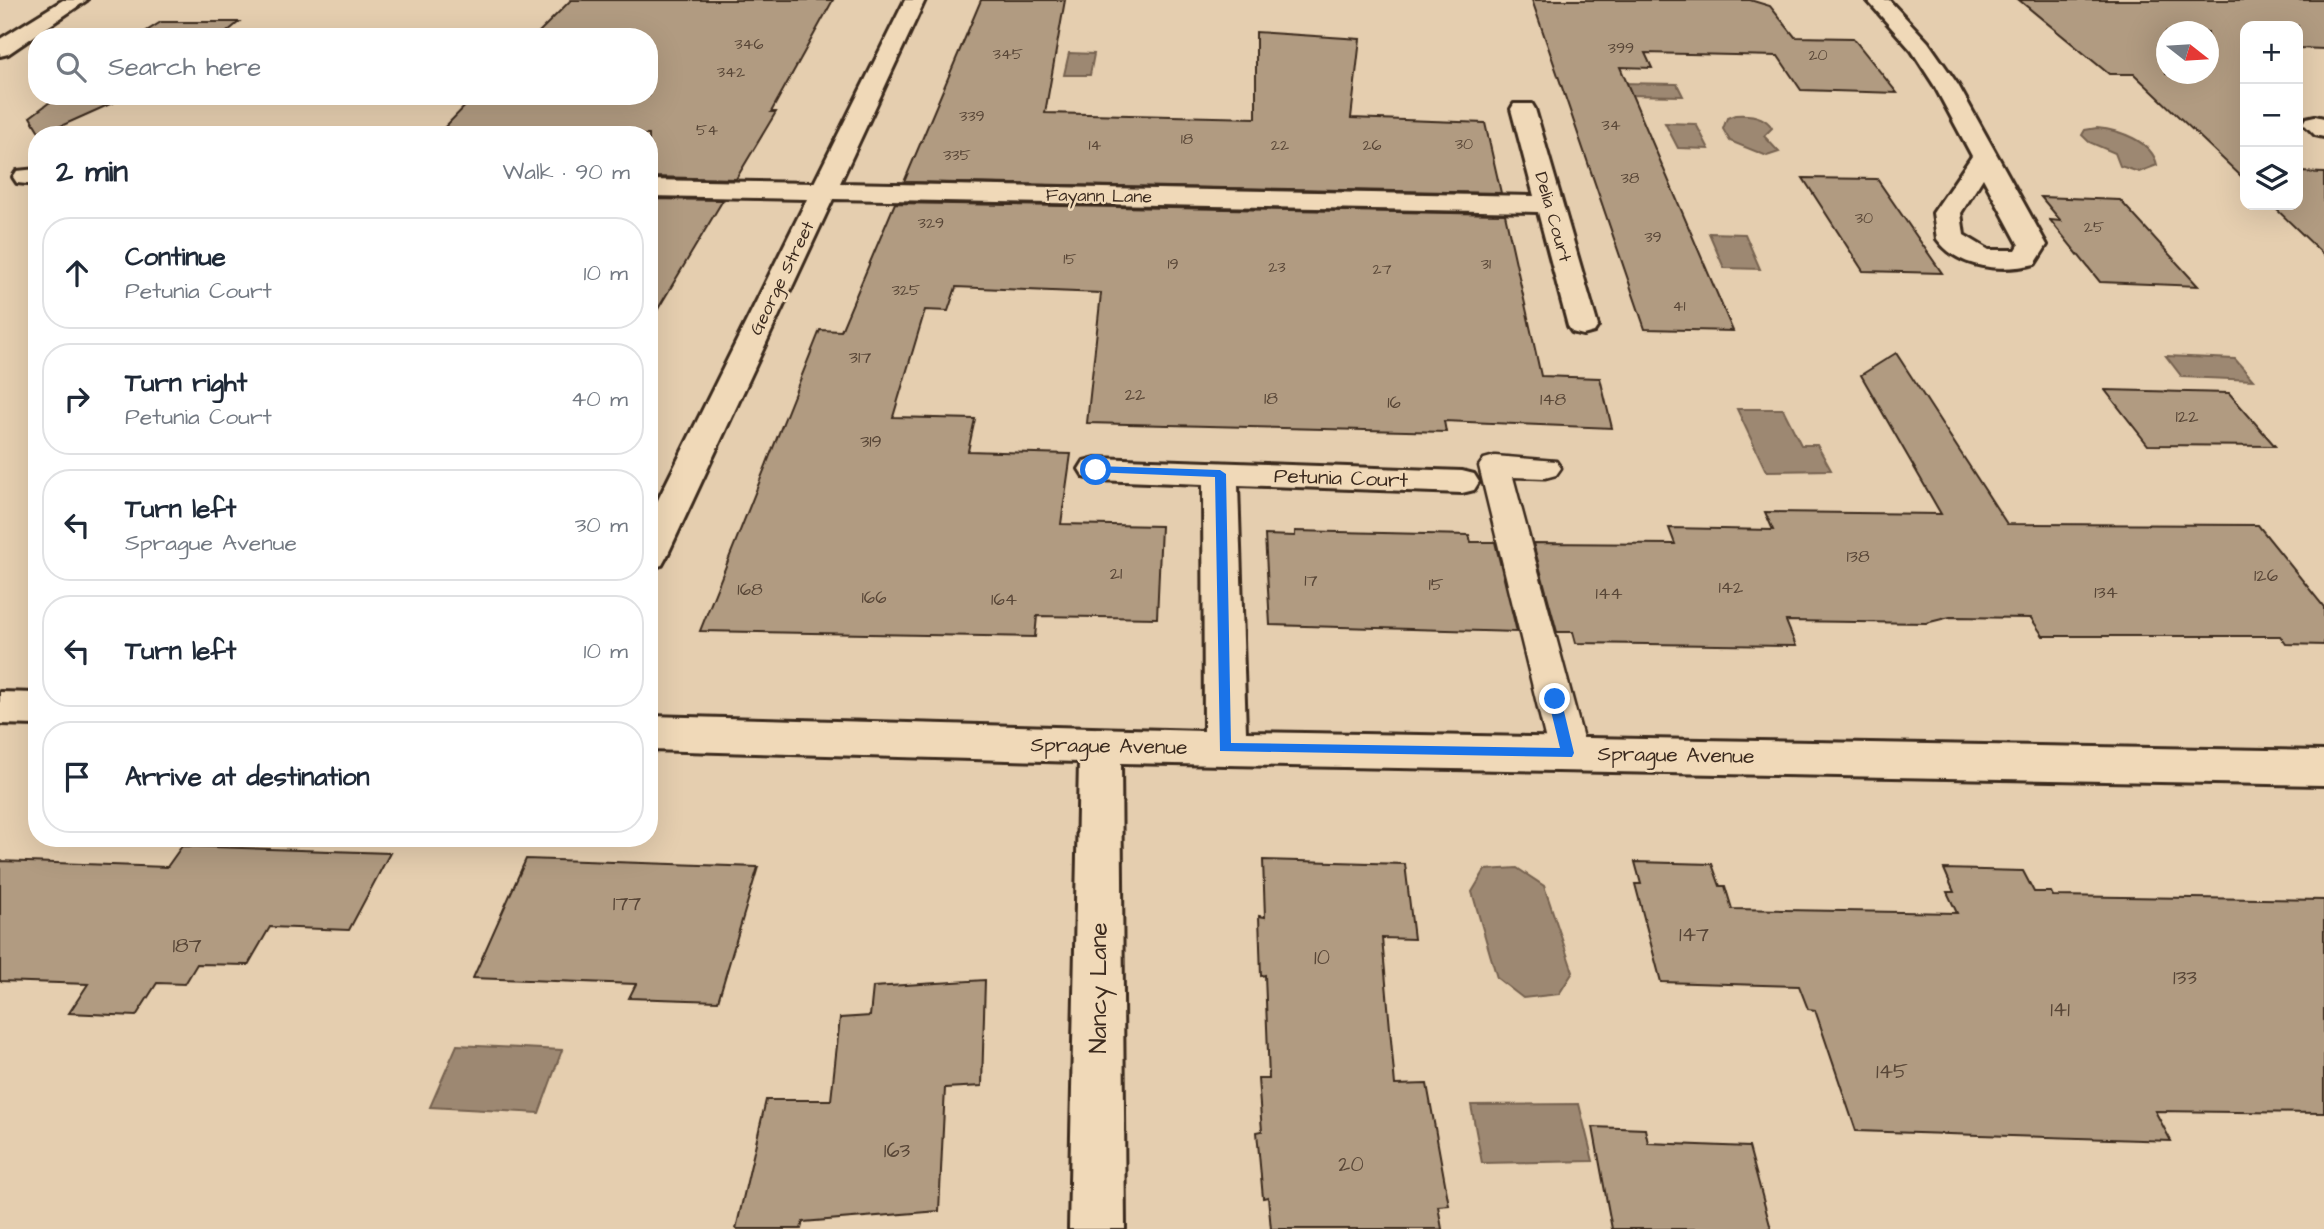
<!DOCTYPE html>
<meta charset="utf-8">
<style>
body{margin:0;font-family:"Architects Daughter",sans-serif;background:#f2f2f3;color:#1f2937}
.controls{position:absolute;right:21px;top:21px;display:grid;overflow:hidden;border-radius:14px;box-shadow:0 7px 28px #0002}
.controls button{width:63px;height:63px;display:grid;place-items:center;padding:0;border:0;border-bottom:2px solid #e0e1e3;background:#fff;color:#1f2937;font:35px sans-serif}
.compass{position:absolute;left:2156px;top:21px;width:63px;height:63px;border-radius:50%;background:#fff;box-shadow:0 7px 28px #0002;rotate:107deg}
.stop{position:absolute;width:21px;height:21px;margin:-16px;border:5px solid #1a73e8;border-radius:50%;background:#fff}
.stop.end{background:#1a73e8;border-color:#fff;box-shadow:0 2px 7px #0008}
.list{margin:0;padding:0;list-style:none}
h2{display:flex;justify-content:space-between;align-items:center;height:91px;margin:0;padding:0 28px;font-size:30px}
h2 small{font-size:23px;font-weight:400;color:#747a83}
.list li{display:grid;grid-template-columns:46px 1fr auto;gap:21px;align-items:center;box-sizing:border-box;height:112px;margin:0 14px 14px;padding:0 14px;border:2px solid #e0e1e3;border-radius:28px}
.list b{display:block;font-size:26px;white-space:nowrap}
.list p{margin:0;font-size:23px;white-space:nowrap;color:#747a83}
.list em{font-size:23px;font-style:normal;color:#747a83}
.icon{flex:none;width:38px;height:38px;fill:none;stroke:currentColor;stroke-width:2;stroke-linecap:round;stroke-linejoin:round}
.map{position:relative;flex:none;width:2324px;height:1229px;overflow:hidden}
.search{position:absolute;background:#fff;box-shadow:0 7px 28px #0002;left:28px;top:28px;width:630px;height:77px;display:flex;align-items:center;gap:18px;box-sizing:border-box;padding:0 24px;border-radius:28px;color:#747a83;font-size:26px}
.panel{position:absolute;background:#fff;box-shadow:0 7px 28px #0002;left:28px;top:126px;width:630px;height:721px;border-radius:28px}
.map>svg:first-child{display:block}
.water{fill:#9d8872;stroke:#766250;stroke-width:2}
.building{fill:#b19b81;stroke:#3b2a1e;stroke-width:2;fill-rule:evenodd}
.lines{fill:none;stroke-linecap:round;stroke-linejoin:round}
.lane-casing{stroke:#3b2a1e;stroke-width:5}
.street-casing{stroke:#3b2a1e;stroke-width:6}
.primary-casing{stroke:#3b2a1e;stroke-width:6}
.lane{fill:#f0d9b8;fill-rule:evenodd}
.street{fill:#f0d9b8;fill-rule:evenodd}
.primary{fill:#f0d9b8;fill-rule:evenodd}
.route{fill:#1a73e8}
.labels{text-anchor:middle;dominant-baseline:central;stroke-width:5;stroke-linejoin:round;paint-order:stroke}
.far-number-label{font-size:16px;fill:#584637}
.far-street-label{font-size:18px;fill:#3b2a1e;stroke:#f0d9b8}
.number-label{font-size:18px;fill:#584637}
.street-label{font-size:21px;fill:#3b2a1e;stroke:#f0d9b8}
.near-number-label{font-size:21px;fill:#584637}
.near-street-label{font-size:24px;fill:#3b2a1e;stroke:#f0d9b8}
</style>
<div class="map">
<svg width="2324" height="1229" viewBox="0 0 2324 1229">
<rect width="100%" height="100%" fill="#e5ceaf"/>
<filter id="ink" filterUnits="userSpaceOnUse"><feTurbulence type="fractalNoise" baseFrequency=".0143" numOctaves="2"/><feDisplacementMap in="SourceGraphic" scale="14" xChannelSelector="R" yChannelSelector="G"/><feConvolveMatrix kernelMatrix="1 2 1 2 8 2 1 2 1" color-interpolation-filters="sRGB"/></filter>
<g filter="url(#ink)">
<g class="water">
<polygon points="1069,53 1094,54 1090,75 1064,75"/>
<polygon points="1619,83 1677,84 1683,96 1624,95"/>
<path d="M1735 115C1749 114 1765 115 1772 128L1764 136 1779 152 1767 156 1730 141 1723 129 1727 118Z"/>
<polygon points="1665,123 1696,124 1709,149 1678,148"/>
<path d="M2097 128C2119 130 2152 141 2157 165L2139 172 2120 166 2115 153 2089 142 2082 135 2085 130Z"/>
<polygon points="1709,233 1745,234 1760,269 1724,268"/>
<polygon points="2166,356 2235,359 2253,380 2182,377"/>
<polygon points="1737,409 1783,409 1801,445 1817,445 1831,470 1766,471"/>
<polygon points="1517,868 1544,886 1573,972 1559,994 1523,998 1497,978 1472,892 1485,870"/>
<polygon points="457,1045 562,1050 539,1113 430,1107"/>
<polygon points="1579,1104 1593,1161 1482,1163 1471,1105"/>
</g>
<g class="building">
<polygon points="571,0 833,0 771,112 776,112 736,179 649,177 649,135 437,135 475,96 649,96 649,37 534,37"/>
<polygon points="981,0 1065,0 1045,113 1256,118 1256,32 1360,39 1351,118 1485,123 1501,193 904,182"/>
<polygon points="1532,0 1750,0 1770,6 1795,37 1853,38 1897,93 1801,90 1778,56 1645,53 1652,68 1620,67 1733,331 1645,329"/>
<path d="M2019 0H2324V49L2298 48V26H2245V180L2134 74H2109ZM2166 32H2208V74H2166Z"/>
<polygon points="161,22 239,22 221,37 137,37"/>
<polygon points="58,96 128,96 41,135 30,117"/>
<polygon points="2298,172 2324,173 2324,255 2272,205 2298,205"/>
<polygon points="1803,178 1877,179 1942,273 1863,271"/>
<polygon points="2041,197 2120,200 2198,286 2100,282 2050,220 2061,221"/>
<polygon points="649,199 723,200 649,324"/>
<polygon points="895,203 1505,214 1541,376 1600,378 1612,428 1444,421 1446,432 1087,423 1101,293 956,287 948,311 925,310 893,417 975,419 968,451 1071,454 1061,524 1161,526 1157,618 1037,616 1035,637 700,631 820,330 841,331"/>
<polygon points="1896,353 2007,524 2258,525 2324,607 2324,645 2286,644 2280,636 2043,636 2031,618 1950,617 1926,623 1786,621 1796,646 1576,643 1573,632 1557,632 1533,543 1675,544 1669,528 1773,530 1765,512 1941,514 1861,375"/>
<polygon points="2105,390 2229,393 2275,446 2148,445"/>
<polygon points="1295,531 1469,535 1471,542 1495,542 1517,632 1270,625 1265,535 1295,536"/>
<polygon points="182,846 390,853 349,930 270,927 248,965 197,964 185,984 157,983 136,1016 69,1013 88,984 0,981 0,861 167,867"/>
<polygon points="526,859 758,867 718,1001 629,998 636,984 473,978"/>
<polygon points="1263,860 1405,864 1414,939 1382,938 1395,1085 1427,1084 1449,1205 1438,1206 1442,1229 1271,1229 1268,1197 1263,1198 1257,1132 1262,1131 1258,1079 1269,1079 1265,975 1261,976 1259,916 1265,917"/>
<polygon points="1635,862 1712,864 1720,886 1725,886 1732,909 1957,913 1947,892 1954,892 1944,869 2023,871 2034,892 2051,892 2053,896 2324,900 2324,1113 2155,1111 2171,1141 1856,1131 1815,1010 1808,1009 1799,986 1661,982 1635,884 1641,884"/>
<polygon points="985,980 982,1086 945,1088 939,1211 803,1222 801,1229 736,1229 766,1100 831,1100 840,1018 870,1016 873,987"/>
<polygon points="1593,1127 1645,1129 1648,1143 1749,1147 1771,1229 1612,1229"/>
</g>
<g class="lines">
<g class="lane-casing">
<polygon id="lane" points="1495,456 1556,461 1561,468 1556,475 1545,478 1513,477 1587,753 1582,764 1568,769 1554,764 1549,753 1479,466 1484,459"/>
</g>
<g class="street-casing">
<g id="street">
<polygon points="905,0 925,0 840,183 1534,196 1511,109 1514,104 1532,104 1535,109 1598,326 1594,332 1583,335 1572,332 1568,326 1538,212 833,199 667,556 662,565 649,569 649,518 807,199 649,196 649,180 814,183"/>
<path d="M1867 0H1889L1928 42 1958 85 2047 245 2035 264C2002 272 1958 269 1937 239L1933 213 1972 156 1934 85 1912 51ZM1983 178 2019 245 2016 250H1989L1964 235 1961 213Z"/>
<polygon points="2315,116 2324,118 2324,137 2315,135 2303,123 2306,118"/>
<polygon points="37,169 37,185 17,183 13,177 17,171"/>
<polygon points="1096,458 1462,471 1474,474 1479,482 1474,490 1462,493 1238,485 1246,732 2324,751 2324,785 1121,763 1125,1229 1069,1229 1079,762 649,750 649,716 1204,731 1203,484 1096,480 1084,477 1079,469 1084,461"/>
<polygon points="0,692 37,693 37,725 0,724"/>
</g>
</g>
<g class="primary-casing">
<polygon id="primary" points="63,0 87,0 8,54 0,56 0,39"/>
</g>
<use href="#lane" class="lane"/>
<use href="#street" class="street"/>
<use href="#primary" class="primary"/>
</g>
</g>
<polygon class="route" points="1096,466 1220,470 1226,474 1231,743 1560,748 1548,699 1555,694 1561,699 1574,753 1572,757 1220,751 1215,477 1092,472 1092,467"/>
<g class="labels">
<g class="far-number-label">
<text x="749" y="44">346</text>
<text x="1621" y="48">399</text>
<text x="1008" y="54">345</text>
<text x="1818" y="55">20</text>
<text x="731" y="72">342</text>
<text x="972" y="116">339</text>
<text x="1611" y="125">34</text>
<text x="707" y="130">54</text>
<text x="1187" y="139">18</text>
<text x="1464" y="144">30</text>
<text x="1095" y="145">14</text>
<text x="1280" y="145">22</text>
<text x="1372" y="145">26</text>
<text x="957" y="155">335</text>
<text x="1630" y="178">38</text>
<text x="1864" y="218">30</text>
<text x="931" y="223">329</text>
<text x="2094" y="227">25</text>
<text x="1653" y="237">39</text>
<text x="1070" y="259">15</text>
<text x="1173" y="264">19</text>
<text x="1486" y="264">31</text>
<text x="1277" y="267">23</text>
<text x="1382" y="269">27</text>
<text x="906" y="290">325</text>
<text x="1679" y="306">41</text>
</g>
<g class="far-street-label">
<text transform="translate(1099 196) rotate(1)">Fayann Lane</text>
<text transform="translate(1553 217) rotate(74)">Delia Court</text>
<text transform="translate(782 278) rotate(-64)">George Street</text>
</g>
<g class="number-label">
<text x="860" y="357">317</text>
<text x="1135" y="394">22</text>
<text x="1271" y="398">18</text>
<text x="1553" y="399">148</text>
<text x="1394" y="402">16</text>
<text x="2187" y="416">122</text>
<text x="871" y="441">319</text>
<text x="1858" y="556">138</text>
<text x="1116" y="573">21</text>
<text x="2266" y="575">126</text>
<text x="1311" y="580">17</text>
<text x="1436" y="584">15</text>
<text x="1731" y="587">142</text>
<text x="750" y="589">168</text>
<text x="2106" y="592">134</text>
<text x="1609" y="593">144</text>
<text x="874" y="597">166</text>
<text x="1004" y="599">164</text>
</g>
<g class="street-label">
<text transform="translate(1341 478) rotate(2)">Petunia Court</text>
<text transform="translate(1109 746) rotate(1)">Sprague Avenue</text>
<text transform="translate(1676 755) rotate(1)">Sprague Avenue</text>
</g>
<g class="near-number-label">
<text x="627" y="903">177</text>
<text x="1694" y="934">147</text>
<text x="187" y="945">187</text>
<text x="1322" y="957">10</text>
<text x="2185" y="977">133</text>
<text x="2060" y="1009">141</text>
<text x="1892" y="1071">145</text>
<text x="897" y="1150">163</text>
<text x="1351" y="1164">20</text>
</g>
<g class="near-street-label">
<text transform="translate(1099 988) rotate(-90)">Nancy Lane</text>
</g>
</g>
</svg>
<div class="controls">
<button>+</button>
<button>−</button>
<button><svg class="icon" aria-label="layers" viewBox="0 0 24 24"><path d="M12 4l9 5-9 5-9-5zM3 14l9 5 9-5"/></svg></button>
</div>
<svg class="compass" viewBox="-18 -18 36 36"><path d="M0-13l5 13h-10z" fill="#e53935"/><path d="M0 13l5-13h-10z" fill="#747a83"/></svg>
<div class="stop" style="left:1096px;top:470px"></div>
<div class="stop end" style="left:1555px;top:699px"></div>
<div class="search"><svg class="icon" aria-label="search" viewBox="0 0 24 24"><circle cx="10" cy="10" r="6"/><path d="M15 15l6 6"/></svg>Search here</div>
<section class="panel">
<h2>2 min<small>Walk · 90 m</small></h2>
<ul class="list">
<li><svg class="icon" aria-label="ahead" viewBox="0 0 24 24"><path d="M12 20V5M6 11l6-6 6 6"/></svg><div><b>Continue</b><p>Petunia Court</p></div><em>10 m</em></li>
<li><svg class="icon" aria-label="right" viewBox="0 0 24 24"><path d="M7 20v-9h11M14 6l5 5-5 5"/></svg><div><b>Turn right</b><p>Petunia Court</p></div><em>40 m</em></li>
<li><svg class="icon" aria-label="left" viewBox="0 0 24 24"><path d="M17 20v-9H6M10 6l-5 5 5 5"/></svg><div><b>Turn left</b><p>Sprague Avenue</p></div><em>30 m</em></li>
<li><svg class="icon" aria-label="left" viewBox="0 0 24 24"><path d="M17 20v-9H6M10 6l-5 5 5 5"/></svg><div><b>Turn left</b></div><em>10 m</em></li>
<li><svg class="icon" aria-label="arrive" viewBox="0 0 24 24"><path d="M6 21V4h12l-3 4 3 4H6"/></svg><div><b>Arrive at destination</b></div></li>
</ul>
</section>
</div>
